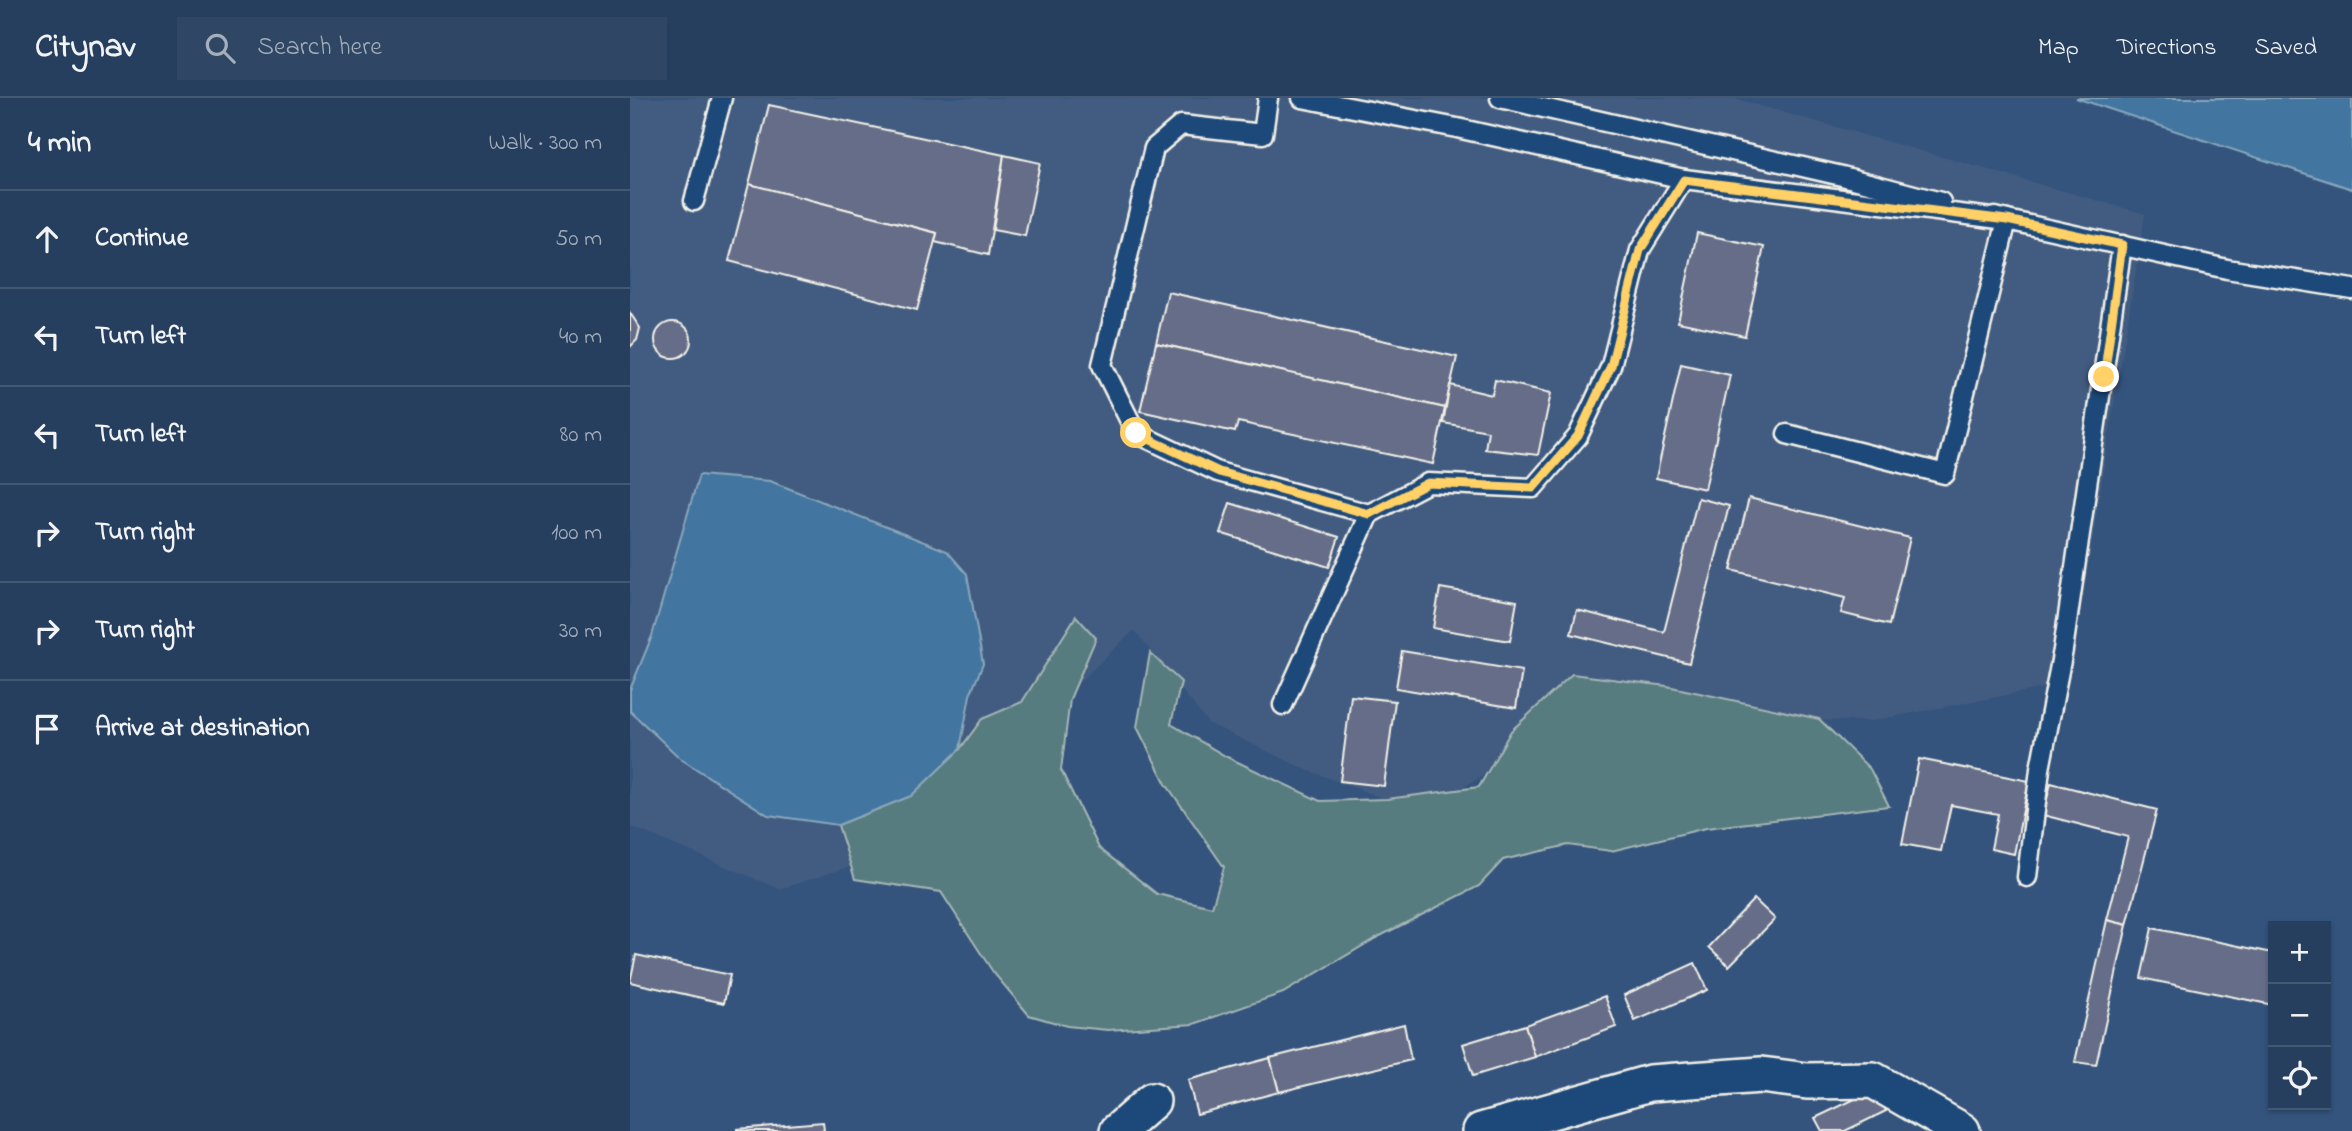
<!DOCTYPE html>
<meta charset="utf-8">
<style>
body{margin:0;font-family:"Indie Flower",sans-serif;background:#2f4664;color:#f1f3f6}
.controls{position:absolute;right:21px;bottom:21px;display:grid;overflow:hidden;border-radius:0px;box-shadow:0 2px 5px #0004}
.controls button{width:63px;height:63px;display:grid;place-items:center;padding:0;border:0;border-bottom:2px solid #435873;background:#273f5e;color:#f1f3f6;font:35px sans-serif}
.stop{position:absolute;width:21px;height:21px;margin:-16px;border:5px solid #ffd166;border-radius:50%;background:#fff}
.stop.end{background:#ffd166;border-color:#fff;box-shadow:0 2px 7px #0008}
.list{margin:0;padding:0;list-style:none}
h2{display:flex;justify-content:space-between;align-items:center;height:91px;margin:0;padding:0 28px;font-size:30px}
h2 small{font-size:23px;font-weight:400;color:#a4afbc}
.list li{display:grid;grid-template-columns:46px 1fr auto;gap:21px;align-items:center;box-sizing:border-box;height:98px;padding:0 28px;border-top:2px solid #435873}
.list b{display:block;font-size:26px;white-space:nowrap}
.list em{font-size:23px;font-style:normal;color:#a4afbc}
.icon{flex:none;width:38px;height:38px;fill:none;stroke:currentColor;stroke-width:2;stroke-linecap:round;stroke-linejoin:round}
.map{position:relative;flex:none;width:1722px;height:1033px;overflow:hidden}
header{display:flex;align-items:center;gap:42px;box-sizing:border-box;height:98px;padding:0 35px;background:#273f5e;border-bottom:2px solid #435873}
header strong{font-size:33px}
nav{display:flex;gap:38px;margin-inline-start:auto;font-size:24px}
.search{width:490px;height:63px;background:#2f4664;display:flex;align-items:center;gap:18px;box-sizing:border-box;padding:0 24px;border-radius:0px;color:#a4afbc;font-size:26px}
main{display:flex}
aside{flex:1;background:#273f5e}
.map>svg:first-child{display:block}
.built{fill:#435c81}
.green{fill:#577b80;stroke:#a6b6b4;stroke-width:2}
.water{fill:#42759f;stroke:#89a7bc;stroke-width:2}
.building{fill:#656d88;stroke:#f4f1e8;stroke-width:2}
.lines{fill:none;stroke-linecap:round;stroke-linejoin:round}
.service-casing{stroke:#f4f1e8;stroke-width:23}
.minor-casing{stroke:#f4f1e8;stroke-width:40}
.service{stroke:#1f4a7a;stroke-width:18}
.minor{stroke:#1f4a7a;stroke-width:35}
.route{stroke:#ffd166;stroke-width:9}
</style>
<header>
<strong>Citynav</strong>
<div class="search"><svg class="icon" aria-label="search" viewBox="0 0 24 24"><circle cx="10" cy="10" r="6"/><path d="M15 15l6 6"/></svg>Search here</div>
<nav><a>Map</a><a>Directions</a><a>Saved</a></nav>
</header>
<main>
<aside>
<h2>4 min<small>Walk · 300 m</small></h2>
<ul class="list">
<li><svg class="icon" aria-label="ahead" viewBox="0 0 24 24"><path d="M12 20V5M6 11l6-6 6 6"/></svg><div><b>Continue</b></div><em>50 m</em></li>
<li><svg class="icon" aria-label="left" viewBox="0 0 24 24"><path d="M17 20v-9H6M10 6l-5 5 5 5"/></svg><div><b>Turn left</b></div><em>40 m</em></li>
<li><svg class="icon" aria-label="left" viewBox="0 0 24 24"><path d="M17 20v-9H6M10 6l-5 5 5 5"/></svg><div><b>Turn left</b></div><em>80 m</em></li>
<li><svg class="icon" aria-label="right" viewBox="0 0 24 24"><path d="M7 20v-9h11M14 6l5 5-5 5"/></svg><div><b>Turn right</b></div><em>100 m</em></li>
<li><svg class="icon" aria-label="right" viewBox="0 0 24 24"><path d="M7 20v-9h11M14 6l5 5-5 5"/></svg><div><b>Turn right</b></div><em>30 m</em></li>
<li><svg class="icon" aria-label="arrive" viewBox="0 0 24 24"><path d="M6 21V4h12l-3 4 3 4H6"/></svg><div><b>Arrive at destination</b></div></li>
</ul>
</aside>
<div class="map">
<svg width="1722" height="1033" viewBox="0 0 1722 1033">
<rect width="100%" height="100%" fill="#34547e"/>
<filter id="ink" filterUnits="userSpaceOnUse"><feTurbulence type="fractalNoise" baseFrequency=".0143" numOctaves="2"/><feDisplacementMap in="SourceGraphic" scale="14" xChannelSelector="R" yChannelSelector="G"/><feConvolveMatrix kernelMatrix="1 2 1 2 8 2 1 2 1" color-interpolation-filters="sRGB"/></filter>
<g filter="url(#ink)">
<polygon class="built" points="0,0 1102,0 1515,116 1439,585 1240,623 1110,621 932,632 790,714 677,672 578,625 504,532 274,751 150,791 0,728"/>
<polygon class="green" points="446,518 466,540 440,601 431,672 469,750 527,796 582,809 594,769 536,686 507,629 520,555 551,584 541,626 597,659 690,703 757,701 849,689 881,633 942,576 1037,588 1189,621 1240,671 1259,708 1076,730 981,753 938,747 873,762 849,788 746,840 653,895 564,926 478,932 437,928 399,917 363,874 311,794 225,781 208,727 281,698 330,651 352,621 392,604"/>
<g class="water">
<polygon points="1446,0 1722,0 1722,91"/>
<polygon points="69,377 140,383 317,453 337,476 353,566 340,597 330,651 281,698 208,727 138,717 51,661 0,613 0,592 22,538"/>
</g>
<g class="building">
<polygon points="139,7 374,57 358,157 305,144 307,135 119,86"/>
<polygon points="374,57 410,65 395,138 363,132"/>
<polygon points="119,86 307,135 287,212 99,163"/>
<polygon points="1067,135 1134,149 1115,238 1048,224"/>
<polygon points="538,194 827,259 815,310 526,245"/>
<polygon points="0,215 10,230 7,242 0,249"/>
<circle cx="43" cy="242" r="18"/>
<polygon points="526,245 815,310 803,366 608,324 605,334 510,313"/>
<polygon points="1051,266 1100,277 1075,391 1026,380"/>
<polygon points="865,282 921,295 908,357 855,351 858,333 813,325 820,287 862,297"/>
<polygon points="1068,400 1099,408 1059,565 941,536 947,512 1034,534"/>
<polygon points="1119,400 1280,440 1259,527 1211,515 1215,500 1101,472"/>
<polygon points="600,405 709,439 699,469 590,435"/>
<polygon points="810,490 887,503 880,543 803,530"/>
<polygon points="772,553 892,573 886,610 766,590"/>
<polygon points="721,598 765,603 754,688 710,683"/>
<polygon points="1289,661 1399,683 1384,756 1361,751 1368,716 1321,707 1311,753 1272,746"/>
<polygon points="1421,685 1527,712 1497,827 1477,822 1498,739 1413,717"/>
<polygon points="1124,801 1145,821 1099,868 1079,849"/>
<polygon points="1477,822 1497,827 1466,967 1445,964"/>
<polygon points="1522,830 1643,855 1643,907 1511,880"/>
<polygon points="6,857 100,877 94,905 0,884"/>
<polygon points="1065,865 1077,892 1005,923 994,897"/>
<polygon points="975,898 986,929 905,959 895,927"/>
<polygon points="774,926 781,962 649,994 640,960"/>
<polygon points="895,927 905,959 843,978 833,946"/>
<polygon points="640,960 649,994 567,1016 558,982"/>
<polygon points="1246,991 1256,1013 1215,1033 1192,1033 1185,1020"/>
<polygon points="193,1024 194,1033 107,1033 107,1031"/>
</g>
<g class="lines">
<g class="service-casing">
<g id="service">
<polyline points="638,0 633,36 551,27 524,50 472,267 506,335 588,374 739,416"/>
<polyline points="672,0 827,30 1054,81"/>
<polyline points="870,0 1212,78 1311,104"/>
<polyline points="64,103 92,0"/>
<polyline points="1157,336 1315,376 1377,122 1365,119"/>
<polyline points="653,607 739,416 798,385 903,390 948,338 981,268 1010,152 1054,81 1377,122 1597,171 1722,191"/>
<polyline points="1397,779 1410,671 1433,552 1492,147"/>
</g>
</g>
<g class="minor-casing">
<g id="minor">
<polyline points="488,1033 522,1003"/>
<polyline points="851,1033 1020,985 1131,977 1177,983 1243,982 1332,1033"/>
</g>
</g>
<use href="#service" class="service"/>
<use href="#minor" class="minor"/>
</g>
</g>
<g class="lines" filter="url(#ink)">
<polyline class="route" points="506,335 589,374 739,416 798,385 903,390 948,338 981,268 1010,152 1054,82 1377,122 1492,147 1474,279"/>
</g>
</svg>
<div class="controls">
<button>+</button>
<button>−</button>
<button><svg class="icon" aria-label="locate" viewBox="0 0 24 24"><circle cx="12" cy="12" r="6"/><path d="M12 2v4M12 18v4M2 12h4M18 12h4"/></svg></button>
</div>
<div class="stop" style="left:506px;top:335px"></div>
<div class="stop end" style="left:1474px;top:279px"></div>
</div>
</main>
